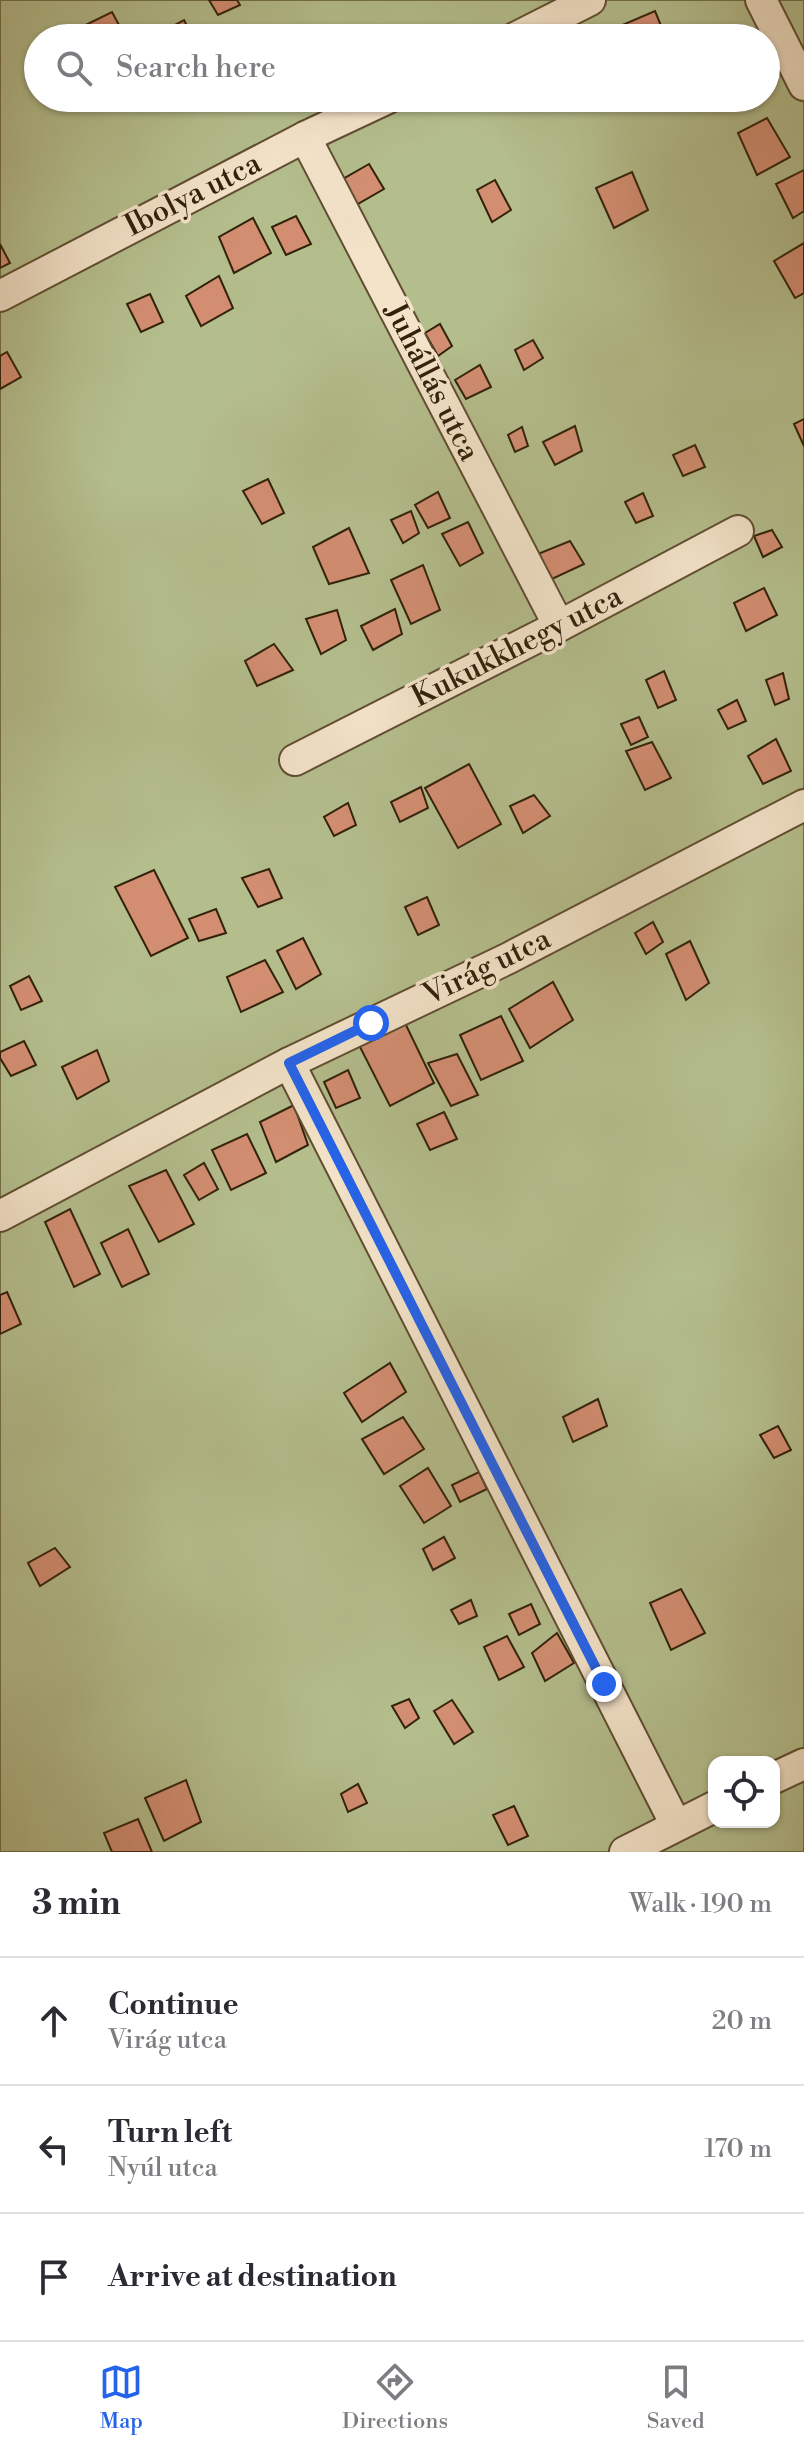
<!DOCTYPE html>
<meta charset="utf-8">
<style>
body{margin:0;font-family:"Libre Bodoni",serif;background:#f7f7f7;color:#2b2b33}
.controls{position:absolute;right:24px;bottom:24px;display:grid;overflow:hidden;border-radius:16px;box-shadow:0 2px 6px #0004}
.controls button{width:72px;height:72px;display:grid;place-items:center;padding:0;border:0;border-bottom:2px solid #e1e1e2;background:#fff;color:#2b2b33;font:40px sans-serif}
.stop{position:absolute;width:24px;height:24px;margin:-18px;border:6px solid #2563eb;border-radius:50%;background:#fff}
.stop.end{background:#2563eb;border-color:#fff;box-shadow:0 2px 8px #0008}
.list{margin:0;padding:0;list-style:none}
h2{display:flex;justify-content:space-between;align-items:center;height:104px;margin:0;padding:0 32px;font-size:34px}
h2 small{font-size:26px;font-weight:400;color:#7c7c81}
.list li{display:grid;grid-template-columns:52px 1fr auto;gap:24px;align-items:center;box-sizing:border-box;height:128px;padding:0 32px;border-top:2px solid #e1e1e2}
.list b{display:block;font-size:30px;white-space:nowrap}
.list p{margin:0;font-size:26px;white-space:nowrap;color:#7c7c81}
.list em{font-size:26px;font-style:normal;color:#7c7c81}
.icon{flex:none;width:44px;height:44px;fill:none;stroke:currentColor;stroke-width:2;stroke-linecap:round;stroke-linejoin:round}
.map{position:relative;flex:none;width:804px;height:1852px;overflow:hidden}
.search{position:absolute;background:#fff;box-shadow:0 2px 6px #0004;left:24px;right:24px;top:24px;height:88px;display:flex;align-items:center;gap:20px;box-sizing:border-box;padding:0 28px;border-radius:44px;color:#7c7c81;font-size:30px}
.sheet{height:488px;background:#fff}
nav{display:flex;justify-content:space-around;align-items:center;box-sizing:border-box;height:112px;border-top:2px solid #e1e1e2;background:#fff;font-size:22px;color:#7c7c81}
nav a{display:grid;justify-items:center;gap:4px}
nav .on{color:#2563eb}
.map>svg:first-child{display:block}
.green{fill:#b4bd8c;stroke:#73704b;stroke-width:2;fill-rule:evenodd}
.building{fill:#d38e72;stroke:#32220a;stroke-width:2}
.lines{fill:none;stroke-linecap:round;stroke-linejoin:round}
.street-casing{stroke:#604e32;stroke-width:34}
.street{stroke:#f3e3c9;stroke-width:30}
.route{stroke:#2563eb;stroke-width:10}
.labels{text-anchor:middle;dominant-baseline:central;stroke-width:7;stroke-linejoin:round;paint-order:stroke}
.street-label{font-size:30px;fill:#32220a;stroke:#f3e3c9}
</style>
<div class="map">
<svg width="804" height="1852" viewBox="0 0 804 1852">
<rect width="100%" height="100%" fill="#ecd4ac"/>
<filter id="stains"><feTurbulence type="fractalNoise" baseFrequency=".0025" numOctaves="4"/><feColorMatrix values="0 0 0 0 .2 0 0 0 0 .09 0 0 0 0 .02 0 0 0 .5 -.17"/></filter>
<radialGradient id="worn" r=".72"><stop offset=".6" stop-color="#630" stop-opacity="0"/><stop offset="1" stop-color="#630" stop-opacity=".3"/></radialGradient>
<path class="green" d="M0 0H804V1852H0ZM38 38H766V98H38ZM714 1762H774V1822H714Z"/>
<g class="building">
<polygon points="209,0 237,0 240,5 218,15"/>
<polygon points="655,11 666,38 625,38 620,26"/>
<polygon points="112,12 126,38 59,38"/>
<polygon points="184,20 193,38 160,38 158,34"/>
<polygon points="767,118 790,157 757,175 738,133"/>
<polygon points="369,164 384,189 356,205 343,179"/>
<polygon points="804,170 804,211 793,218 776,184"/>
<polygon points="632,172 648,210 614,228 596,188"/>
<polygon points="495,180 511,210 492,222 477,190"/>
<polygon points="296,216 311,244 286,255 272,227"/>
<polygon points="253,218 271,253 234,273 219,237"/>
<polygon points="804,243 804,293 795,298 774,261"/>
<polygon points="0,244 10,263 0,268"/>
<polygon points="219,276 233,308 201,326 186,296"/>
<polygon points="150,294 163,322 141,332 127,304"/>
<polygon points="440,324 452,346 438,356 425,333"/>
<polygon points="533,340 543,358 524,370 515,350"/>
<polygon points="7,352 21,377 0,389 0,356"/>
<polygon points="480,365 491,387 466,399 455,380"/>
<polygon points="804,419 804,446 794,424"/>
<polygon points="575,426 582,451 555,465 543,442"/>
<polygon points="522,427 528,446 515,452 508,435"/>
<polygon points="695,445 705,467 683,476 673,455"/>
<polygon points="268,479 284,513 262,524 243,491"/>
<polygon points="438,492 450,518 428,528 415,505"/>
<polygon points="643,493 653,516 636,523 625,502"/>
<polygon points="411,511 419,533 403,543 391,520"/>
<polygon points="468,522 483,553 460,566 442,534"/>
<polygon points="349,528 369,573 329,584 313,547"/>
<polygon points="772,530 782,547 763,557 754,536"/>
<polygon points="570,541 584,564 552,579 538,554"/>
<polygon points="423,565 440,610 411,624 391,580"/>
<polygon points="764,588 777,615 746,631 734,603"/>
<polygon points="395,609 402,634 373,650 361,626"/>
<polygon points="337,610 346,640 321,654 306,619"/>
<polygon points="274,644 293,670 257,686 245,661"/>
<polygon points="664,671 676,700 658,708 646,680"/>
<polygon points="783,673 789,699 775,705 766,680"/>
<polygon points="737,700 746,721 728,729 718,710"/>
<polygon points="639,717 648,737 631,745 621,724"/>
<polygon points="776,739 791,771 763,784 748,756"/>
<polygon points="652,742 671,778 645,790 626,751"/>
<polygon points="469,764 501,824 458,848 425,788"/>
<polygon points="421,787 428,808 400,822 391,802"/>
<polygon points="534,795 550,816 523,833 510,806"/>
<polygon points="348,803 356,825 334,836 324,817"/>
<polygon points="269,869 282,898 258,907 242,878"/>
<polygon points="154,870 188,938 151,956 115,887"/>
<polygon points="427,897 439,925 418,935 405,907"/>
<polygon points="216,909 226,933 199,941 189,919"/>
<polygon points="653,922 663,942 646,954 635,933"/>
<polygon points="303,938 321,974 296,989 277,951"/>
<polygon points="690,941 709,983 686,1000 666,954"/>
<polygon points="265,960 283,992 241,1012 227,977"/>
<polygon points="29,976 42,1001 21,1010 10,986"/>
<polygon points="553,982 573,1020 530,1048 509,1009"/>
<polygon points="501,1016 523,1061 481,1080 460,1035"/>
<polygon points="405,1023 434,1083 390,1106 359,1045"/>
<polygon points="24,1041 36,1065 11,1076 0,1058 0,1052"/>
<polygon points="97,1050 109,1081 77,1099 62,1067"/>
<polygon points="457,1054 478,1095 451,1106 428,1063"/>
<polygon points="348,1070 360,1098 336,1108 324,1082"/>
<polygon points="294,1105 308,1145 276,1162 260,1122"/>
<polygon points="444,1112 457,1139 430,1150 417,1124"/>
<polygon points="247,1134 266,1173 231,1190 212,1150"/>
<polygon points="204,1163 218,1189 199,1200 184,1175"/>
<polygon points="166,1170 194,1224 159,1242 129,1186"/>
<polygon points="70,1209 100,1274 74,1287 45,1222"/>
<polygon points="128,1229 149,1274 122,1287 101,1243"/>
<polygon points="7,1292 21,1324 0,1334 0,1295"/>
<polygon points="390,1363 406,1392 362,1422 344,1393"/>
<polygon points="598,1399 607,1426 573,1442 563,1417"/>
<polygon points="403,1417 424,1449 384,1474 362,1439"/>
<polygon points="778,1426 791,1450 774,1458 760,1435"/>
<polygon points="428,1468 451,1506 424,1523 400,1486"/>
<polygon points="479,1472 487,1489 460,1502 452,1485"/>
<polygon points="444,1537 455,1558 433,1570 423,1549"/>
<polygon points="55,1548 70,1567 40,1586 28,1563"/>
<polygon points="681,1589 705,1633 671,1650 650,1603"/>
<polygon points="471,1600 477,1616 459,1624 451,1610"/>
<polygon points="531,1604 540,1624 519,1635 509,1614"/>
<polygon points="557,1633 574,1663 545,1681 532,1653"/>
<polygon points="507,1636 524,1667 499,1680 484,1647"/>
<polygon points="409,1699 419,1718 405,1728 392,1706"/>
<polygon points="452,1700 473,1732 454,1744 434,1711"/>
<polygon points="186,1780 201,1822 164,1841 145,1798"/>
<polygon points="358,1784 367,1803 348,1812 341,1794"/>
<polygon points="514,1806 528,1836 508,1845 493,1815"/>
<polygon points="138,1819 152,1852 112,1852 104,1833"/>
</g>
<g class="lines">
<g class="street-casing">
<g id="street">
<polyline points="761,0 804,85"/>
<polyline points="515,38 590,0"/>
<polyline points="305,137 559,626"/>
<polyline points="0,296 305,137 388,98"/>
<polyline points="295,760 559,626 738,531"/>
<polyline points="289,1063 676,1825"/>
<polyline points="0,1216 289,1063 509,958 804,805"/>
<polyline points="774,1778 804,1764"/>
<polyline points="625,1852 714,1807"/>
</g>
</g>
<use href="#street" class="street"/>
</g>
<g class="lines">
<polyline class="route" points="371,1023 289,1063 604,1684"/>
</g>
<g class="labels">
<g class="street-label">
<text transform="translate(193 195) rotate(-27)">Ibolya utca</text>
<text transform="translate(432 382) rotate(63)">Juhállás utca</text>
<text transform="translate(517 647) rotate(-27)">Kukukkhegy utca</text>
<text transform="translate(487 967) rotate(-26)">Virág utca</text>
</g>
</g>
<rect width="100%" height="100%" filter="url(#stains)"/>
<rect width="100%" height="100%" fill="url(#worn)"/>
</svg>
<div class="controls">
<button><svg class="icon" aria-label="locate" viewBox="0 0 24 24"><circle cx="12" cy="12" r="6"/><path d="M12 2v4M12 18v4M2 12h4M18 12h4"/></svg></button>
</div>
<div class="stop" style="left:371px;top:1023px"></div>
<div class="stop end" style="left:604px;top:1684px"></div>
<div class="search"><svg class="icon" aria-label="search" viewBox="0 0 24 24"><circle cx="10" cy="10" r="6"/><path d="M15 15l6 6"/></svg>Search here</div>
</div>
<section class="sheet">
<h2>3 min<small>Walk · 190 m</small></h2>
<ul class="list">
<li><svg class="icon" aria-label="ahead" viewBox="0 0 24 24"><path d="M12 20V5M6 11l6-6 6 6"/></svg><div><b>Continue</b><p>Virág utca</p></div><em>20 m</em></li>
<li><svg class="icon" aria-label="left" viewBox="0 0 24 24"><path d="M17 20v-9H6M10 6l-5 5 5 5"/></svg><div><b>Turn left</b><p>Nyúl utca</p></div><em>170 m</em></li>
<li><svg class="icon" aria-label="arrive" viewBox="0 0 24 24"><path d="M6 21V4h12l-3 4 3 4H6"/></svg><div><b>Arrive at destination</b></div></li>
</ul>
</section>
<nav>
<a class="on"><svg class="icon" aria-label="map" viewBox="0 0 24 24"><path d="M3 6l6-2 6 2 6-2v14l-6 2-6-2-6 2zM9 4v14M15 6v14"/></svg>Map</a>
<a><svg class="icon" aria-label="directions" viewBox="0 0 24 24"><path d="M12 3l9 9-9 9-9-9zM9 14v-3h6M13 9l2 2-2 2"/></svg>Directions</a>
<a><svg class="icon" aria-label="saved" viewBox="0 0 24 24"><path d="M7 4h10v16l-5-4-5 4z"/></svg>Saved</a>
</nav>
